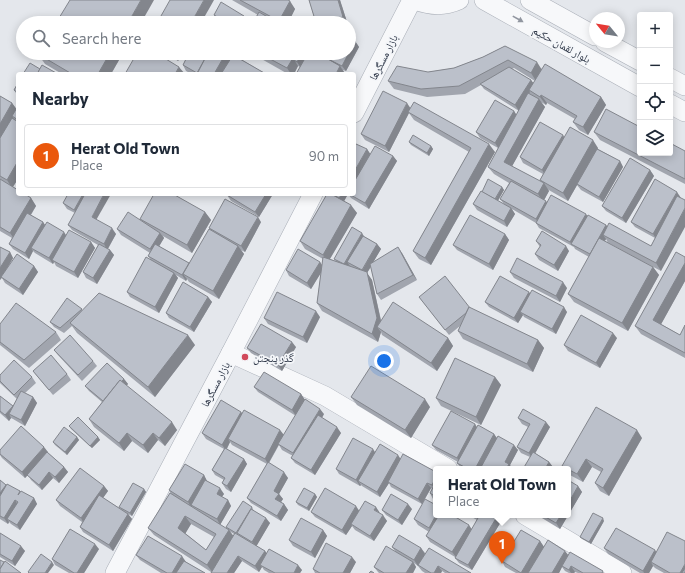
<!DOCTYPE html>
<meta charset="utf-8">
<style>
body{margin:0;font-family:Commissioner,"Noto Naskh Arabic",sans-serif;background:#f2f2f3;color:#1f2937}
.controls{position:absolute;right:12px;top:12px;display:grid;overflow:hidden;border-radius:4px;box-shadow:0 2px 10px #0003}
.controls button{width:36px;height:36px;display:grid;place-items:center;padding:0;border:0;border-bottom:1px solid #e0e1e3;background:#fff;color:#1f2937;font:20px sans-serif}
.compass{position:absolute;left:589px;top:12px;width:36px;height:36px;border-radius:50%;background:#fff;box-shadow:0 2px 10px #0003;rotate:300deg}
.you{position:absolute;left:384px;top:361px;width:14px;height:14px;margin:-10px;border:3px solid #fff;border-radius:50%;background:#1a73e8;box-shadow:0 0 0 6px #1a73e833}
.badge{display:grid;place-items:center;width:26px;height:26px;border-radius:50%;background:#ea580c;color:#fff;font-size:13px;font-weight:700}
.pin{position:absolute;translate:-50% -33px;filter:drop-shadow(0 1px 2px #0008)}
.pin::after{content:'';position:absolute;top:21px;width:14px;height:12px;background:inherit;clip-path:polygon(0 0,100% 0,50% 100%)}
.popup{position:absolute;left:433px;top:466px;width:138px;height:52px;box-sizing:border-box;display:grid;place-content:center;border-radius:4px;background:#fff;filter:drop-shadow(0 1px 3px #0005);font-size:13px;white-space:nowrap;color:#747a83}
.popup b{font-size:15px;color:#1f2937}
.popup::after{content:'';position:absolute;left:50%;top:100%;margin-left:-8px;border:8px solid transparent;border-top-color:#fff}
.list{margin:0;padding:0;list-style:none}
h2{display:flex;justify-content:space-between;align-items:center;height:52px;margin:0;padding:0 16px;font-size:17px}
h2 small{font-size:13px;font-weight:400;color:#747a83}
.list li{display:grid;grid-template-columns:26px 1fr auto;gap:12px;align-items:center;box-sizing:border-box;height:64px;margin:0 8px 8px;padding:0 8px;border:1px solid #e0e1e3;border-radius:4px}
.list b{display:block;font-size:15px;white-space:nowrap}
.list p{margin:0;font-size:13px;white-space:nowrap;color:#747a83}
.list em{font-size:13px;font-style:normal;color:#747a83}
.icon{flex:none;width:22px;height:22px;fill:none;stroke:currentColor;stroke-width:2;stroke-linecap:round;stroke-linejoin:round}
.map{position:relative;flex:none;width:685px;height:573px;overflow:hidden}
.search{position:absolute;background:#fff;box-shadow:0 2px 10px #0003;left:16px;top:16px;width:340px;height:44px;display:flex;align-items:center;gap:10px;box-sizing:border-box;padding:0 14px;border-radius:22px;color:#747a83;font-size:15px}
.panel{position:absolute;background:#fff;box-shadow:0 2px 10px #0003;left:16px;top:72px;width:340px;height:124px;border-radius:4px}
.map>svg:first-child{display:block}
.lines{fill:none;stroke-linecap:round;stroke-linejoin:round}
.minor-casing{stroke:#a9aeb7;stroke-width:20}
.minor{stroke:#f7f8fa;stroke-width:19}
.wall{fill:#a1a5ae;fill-rule:evenodd}
.shaded-wall{fill:#83868d}
.building{fill:#bbc0ca;stroke:#83868d;fill-rule:evenodd}
.oneway{fill:#9196a0}
.poi-dot{fill:#d1495b;stroke:#f4f6f9;stroke-width:1.5}
.labels{text-anchor:middle;dominant-baseline:central;stroke-width:3.5;stroke-linejoin:round;paint-order:stroke}
.street-label{font-size:11px;fill:#2b3445;stroke:#f4f6f9}
.poi-label{font-size:11px;fill:#2b3445;stroke:#f4f6f9;text-anchor:start}
</style>
<div class="map">
<svg width="685" height="573" viewBox="0 0 685 573">
<rect width="100%" height="100%" fill="#e4e7ec"/>
<g class="lines">
<g class="minor-casing">
<g id="minor">
<path d="M415 0C430 6 444 7 459 0"/>
<polyline points="484,0 640,87"/>
<polyline points="530,0 595,36"/>
<polyline points="605,42 640,61"/>
<polyline points="670,78 685,86"/>
<polyline points="670,104 685,112"/>
<polyline points="354,113 412,0"/>
<polyline points="231,353 325,396 448,469"/>
<polyline points="525,515 622,573"/>
<polyline points="115,573 231,353 313,194"/>
</g>
</g>
<use href="#minor" class="minor"/>
</g>
<g class="wall">
<polygon points="232,0 288,0 295,9 288,23 253,23 258,15"/>
<polygon points="309,0 340,0 347,22 344,23 316,23"/>
<polygon points="214,15 244,16 248,22 248,23 223,23 218,20"/>
<polygon points="355,41 359,47 346,71 343,70 344,72 300,67 298,66 294,74 288,74 251,53 349,53"/>
<path d="M505 46 542 69 601 97 606 105 588 135 579 130 573 122 575 119 547 103 546 105 541 102 545 107 512 166 541 182 540 180 543 174 523 163 520 157 564 137 598 148V149L620 161 623 167 603 202 581 190 577 185 568 201 547 189 549 191 544 200 547 203 587 216 606 225 607 226 651 246 655 238 635 227 631 222 655 179 661 271 608 243 606 239 605 241 653 267 659 275 628 331 574 302 568 294 589 257 575 249 574 247 539 228 536 223 512 209 515 214 507 227 477 210 473 204 482 192 502 187 504 190 498 201 504 204 500 199 509 183 494 174 488 167 498 148 480 138 476 132 514 111 516 115 519 111 484 89 481 85 465 94 427 97 394 89 388 81 428 72 454 68 483 57ZM514 68 535 81 533 84 531 80 512 69Z"/>
<polygon points="123,53 111,74 62,74 45,64 38,54"/>
<polygon points="165,53 183,53 178,61"/>
<polygon points="189,53 236,53 234,55 266,74 192,74 186,71 183,65"/>
<polygon points="18,83 18,96 14,90"/>
<polygon points="0,96 12,103 16,109 18,106 18,179 13,187 31,198 36,206 31,215 43,222 45,225 66,236 91,242 95,248 78,278 56,266 54,262 53,264 35,253 33,251 29,259 13,249 9,244 12,238 0,231"/>
<polygon points="411,108 495,152 431,265 419,259 413,251 469,152 414,120 409,113 389,152 365,140 361,134"/>
<polygon points="594,132 685,151 685,184 600,140"/>
<polygon points="409,142 431,146 433,149 429,156 411,145"/>
<polygon points="367,149 370,154 393,156 397,161 369,209 351,198 348,194 344,201 357,213 330,259 336,261 334,259 365,237 377,244 381,249 373,262 402,253 417,280 381,300 377,294 371,267 367,273 372,280 381,320 448,338 453,346 437,371 382,335 381,332 378,342 322,311 317,303 321,272 311,289 289,276 286,270 320,262 322,266 323,259 305,249 300,241 327,194 354,194"/>
<polygon points="650,170 654,176 626,223 606,211 602,206"/>
<polygon points="273,194 259,217 231,201 227,195"/>
<polygon points="63,203 97,220 116,234 108,249 110,250 114,255 97,284 86,278 83,272 98,245 72,230 68,225 75,213 67,209"/>
<polygon points="205,212 211,220 192,253 163,236 164,238 159,246 189,263 210,230 209,228 261,222 245,252 241,250 244,254 219,299 189,282 187,279 186,281 176,275 178,278 159,313 130,297 127,292 151,260 148,256 150,253 121,235 117,229 142,222 140,219"/>
<polygon points="505,234 509,240 493,270 457,250 453,245"/>
<polygon points="536,241 569,251 558,271 539,260 535,254 540,247"/>
<polygon points="0,247 10,252 13,258 6,271 34,266 38,272 23,295 5,283 2,278 0,280"/>
<polygon points="685,257 685,281 661,324 680,335 685,325 685,358 641,334 635,326"/>
<polygon points="510,272 567,288 560,302 514,278"/>
<polygon points="530,293 567,312 556,334 524,317 523,315 518,323 489,307 485,302"/>
<polygon points="208,297 212,302 194,332 169,318 166,313"/>
<polygon points="419,297 470,308 538,340 544,348 533,372 463,339 458,331 460,326 449,335"/>
<polygon points="82,309 82,310 195,345 155,397 77,333 72,326 64,333 54,327 50,322"/>
<polygon points="320,317 307,343 268,324 264,318"/>
<polygon points="0,324 56,332 61,340 29,368 0,345"/>
<polygon points="617,338 600,368 568,351 564,345"/>
<polygon points="296,347 282,371 251,353 247,348"/>
<polygon points="54,350 93,361 97,366 82,381 58,355"/>
<polygon points="33,371 67,374 71,380 53,395 37,376"/>
<polygon points="0,375 32,377 36,383 25,393 33,397 37,403 25,426 13,419 11,418 9,421 0,413 0,396 13,406 17,399 0,383"/>
<polygon points="495,377 501,385 481,425 441,406 436,398"/>
<polygon points="124,379 128,384 126,386 177,430 165,446 158,440 148,453 132,441 124,451 94,427 89,419 102,402 89,391 85,386"/>
<polygon points="254,387 301,394 305,400 296,416 258,392"/>
<polygon points="351,397 430,407 411,438 357,405"/>
<polygon points="241,412 242,414 284,435 324,414 322,418 341,433 315,475 295,463 291,458 293,456 282,450 279,445 269,463 288,478 279,494 283,499 281,502 284,504 288,510 281,521 251,503 247,498 267,464 232,445 230,442 227,449 244,459 247,464 231,492 226,489 222,483 224,480 215,475 212,470 224,449 206,439 202,433"/>
<polygon points="518,418 550,427 535,453 549,462 553,467 530,457 521,453 517,447 528,427 522,424"/>
<polygon points="475,424 477,427 494,434 497,438 518,450 510,465 512,469 462,469 461,468 457,463 458,462 436,450 432,445"/>
<polygon points="69,426 98,437 100,440 92,448 71,429"/>
<polygon points="77,437 79,440 67,455 55,445 53,442"/>
<polygon points="642,438 609,496 600,491 595,483 601,472 592,467 583,482 568,474 568,469 565,469 562,466"/>
<polygon points="0,450 47,452 64,467 68,472 59,483 53,478 42,490 31,480 28,475 25,478 2,458 0,455"/>
<polygon points="375,452 401,459 436,472 436,500 433,499 430,493 432,489 431,488 422,504 391,487 389,483 380,497 362,486 361,485 360,486 339,474 336,469"/>
<path d="M204 475 207 481 224 494 222 497 228 500 231 506 220 525 228 530 226 527 252 507 254 511 270 523 256 546 265 551 266 553 302 570 300 573H269L264 570 262 567 259 572 242 561 234 573H211V572L154 535 148 528 171 494 169 490ZM191 524 214 537 206 550 185 533ZM229 531 234 534 233 536Z"/>
<polygon points="0,480 6,485 20,491 34,498 37,504 20,530 11,524 9,522 8,524 0,519"/>
<polygon points="104,486 108,491 103,498 121,509 119,507 144,489 146,492 132,516 128,514 132,519 113,551 83,532 80,527 82,522 60,506 56,500"/>
<polygon points="578,486 582,492 560,529 537,515 568,515"/>
<polygon points="315,494 317,497 309,511 298,505 296,502"/>
<polygon points="412,509 402,525 386,515 382,510"/>
<polygon points="359,511 379,513 387,521 374,541 355,530 352,526 346,535 315,517 311,512"/>
<polygon points="436,515 472,529 477,520 468,515 505,515 472,570 459,563 455,558 455,557 430,542 426,536 429,532 418,525 414,519"/>
<polygon points="604,521 591,544 582,539 580,537"/>
<polygon points="323,530 327,536 315,558 293,546 289,540"/>
<polygon points="0,533 25,551 15,566 0,557"/>
<polygon points="540,541 544,547 568,555 605,573 578,573 575,572 574,573 569,573 565,571 562,567 559,573 516,573 505,567 502,561"/>
<polygon points="392,547 421,548 425,553 471,573 445,573 442,571 441,573 425,573 422,571 418,566 414,563 416,567 413,573 379,573 378,572 374,567 395,551"/>
<polygon points="604,548 656,552 685,573 664,573 655,568 653,566 649,573 640,573 608,554"/>
<polygon points="99,549 84,573 69,573 55,565 52,559"/>
<polygon points="136,555 186,562 205,573 161,573 140,560"/>
<polygon points="356,562 350,573 315,573 313,569"/>
</g>
<g class="shaded-wall">
<polygon points="141,0 154,0 141,23 128,23"/>
<polygon points="204,0 214,0 201,23 191,23"/>
<polygon points="338,0 340,0 347,22 343,17"/>
<polygon points="290,1 295,9 288,23 280,23 279,21"/>
<polygon points="244,16 248,22 248,23 241,23"/>
<polygon points="355,41 359,47 346,71 342,66"/>
<polygon points="110,53 123,53 111,74 98,74"/>
<polygon points="173,53 183,53 178,61"/>
<polygon points="226,53 236,53 224,74 214,74"/>
<polygon points="302,53 309,53 301,68 297,62"/>
<polygon points="293,58 298,66 294,74 291,74 287,68"/>
<polygon points="537,62 542,70 536,81 531,73"/>
<polygon points="340,66 344,72 343,74 336,74"/>
<polygon points="179,67 185,74 175,74"/>
<polygon points="531,80 535,85 529,90 530,92 519,111 515,105"/>
<polygon points="541,95 547,103 546,105 540,97"/>
<polygon points="601,97 606,105 588,135 583,127"/>
<polygon points="539,99 545,107 510,170 504,162"/>
<polygon points="12,103 18,111 12,116 15,121 0,146 0,124"/>
<polygon points="407,103 411,109 389,152 385,146"/>
<polygon points="514,111 518,117 499,149 495,143"/>
<polygon points="563,135 566,140 546,176 542,170"/>
<polygon points="593,140 598,148 568,201 563,193"/>
<polygon points="489,144 495,152 431,265 425,258"/>
<polygon points="431,146 433,149 429,156 427,153"/>
<polygon points="367,149 371,155 354,184 354,172"/>
<polygon points="393,156 397,161 369,209 365,203"/>
<polygon points="18,161 18,179 12,188 7,180"/>
<polygon points="620,161 623,167 603,202 599,197"/>
<polygon points="650,170 654,176 626,223 622,218"/>
<polygon points="544,183 549,191 543,202 538,194"/>
<polygon points="502,187 504,190 497,202 495,200"/>
<polygon points="677,192 681,198 657,240 653,234"/>
<polygon points="83,194 90,194 78,215 74,210"/>
<polygon points="104,194 111,194 95,222 92,217"/>
<polygon points="266,194 273,194 259,217 255,212"/>
<polygon points="342,194 348,194 343,203 339,198"/>
<polygon points="31,198 36,206 15,240 10,233"/>
<polygon points="546,201 550,207 539,225 536,219"/>
<polygon points="351,205 357,213 328,262 323,255"/>
<polygon points="511,208 515,214 507,227 504,221"/>
<polygon points="685,208 685,227 661,271 656,263"/>
<polygon points="205,212 211,220 192,253 187,245"/>
<polygon points="586,214 590,220 571,244 574,248 570,242"/>
<polygon points="258,217 261,222 245,252 241,246"/>
<polygon points="43,222 47,228 31,248 33,251 29,259 25,253"/>
<polygon points="606,225 610,231 603,235 606,239 594,260 590,254"/>
<polygon points="112,228 116,234 107,250 104,244"/>
<polygon points="64,232 68,238 52,260 54,262 53,264 49,258"/>
<polygon points="160,233 164,238 154,255 150,249"/>
<polygon points="362,233 365,238 347,262 350,266 344,265"/>
<polygon points="505,234 509,240 493,270 489,264"/>
<polygon points="91,242 95,248 78,278 74,272"/>
<polygon points="377,244 381,249 367,273 372,280 382,326 377,327 381,332 378,342 372,334 362,271"/>
<polygon points="238,246 244,254 219,299 213,291"/>
<polygon points="566,246 569,251 558,271 554,265"/>
<polygon points="398,247 402,253 417,280 413,275"/>
<polygon points="110,250 114,255 97,284 93,278"/>
<polygon points="10,252 13,258 0,280 0,268"/>
<polygon points="320,262 324,268 311,289 307,283"/>
<polygon points="685,263 685,281 659,328 653,320"/>
<polygon points="34,266 38,272 23,295 19,289"/>
<polygon points="653,267 659,275 628,331 622,323"/>
<polygon points="174,273 178,278 159,313 155,307"/>
<polygon points="183,274 187,279 186,281 182,275"/>
<polygon points="563,282 567,288 560,302 556,296"/>
<polygon points="529,292 533,297 520,312 523,315 518,323 514,318"/>
<polygon points="208,297 212,302 194,332 190,327"/>
<polygon points="564,307 567,312 556,334 552,329"/>
<polygon points="316,311 320,317 307,343 303,337"/>
<polygon points="613,333 617,338 600,368 596,363"/>
<polygon points="188,335 195,345 155,397 148,387"/>
<polygon points="448,338 453,346 437,371 431,363"/>
<polygon points="538,340 544,348 533,372 527,364"/>
<polygon points="292,342 296,347 282,371 278,365"/>
<polygon points="495,377 501,385 481,425 476,417"/>
<polygon points="124,379 128,384 107,407 103,401"/>
<polygon points="301,394 305,400 296,416 292,410"/>
<polygon points="33,397 37,403 25,426 21,420"/>
<polygon points="425,399 430,407 411,438 405,430"/>
<polygon points="13,406 9,414 11,418 9,421 5,415"/>
<polygon points="320,409 324,414 297,459 293,453"/>
<polygon points="241,412 245,417 228,439 230,442 226,450 222,445"/>
<polygon points="172,422 177,430 165,446 159,438"/>
<polygon points="546,422 550,427 532,459 529,453"/>
<polygon points="475,424 478,430 460,463 457,458"/>
<polygon points="337,427 341,433 315,475 311,470"/>
<polygon points="280,430 284,435 268,464 265,459"/>
<polygon points="637,430 642,438 609,496 603,488"/>
<polygon points="127,433 132,441 124,451 119,443"/>
<polygon points="153,433 158,440 148,453 143,445"/>
<polygon points="494,434 498,440 482,469 475,469"/>
<polygon points="77,437 79,440 67,455 65,452"/>
<polygon points="98,437 100,440 92,448 90,446"/>
<polygon points="514,445 518,450 510,465 512,469 506,469 505,462"/>
<polygon points="44,447 48,452 25,478 22,472"/>
<polygon points="373,449 377,455 358,481 361,485 360,486 356,480"/>
<polygon points="398,455 402,461 388,482 389,483 380,497 377,492"/>
<polygon points="244,459 247,464 231,492 227,486"/>
<polygon points="586,459 592,467 583,482 577,474"/>
<polygon points="549,462 553,467 552,469 545,469"/>
<polygon points="64,467 68,472 59,483 55,477"/>
<polygon points="49,472 53,478 42,490 39,485"/>
<polygon points="284,472 288,478 279,494 283,499 279,505 275,499 274,491"/>
<polygon points="204,475 207,481 193,506 191,505 192,506 191,507 188,502"/>
<polygon points="436,477 436,491 432,485"/>
<polygon points="427,483 431,488 422,504 418,499"/>
<polygon points="6,485 0,503 0,493"/>
<polygon points="104,486 108,491 84,524 81,518"/>
<polygon points="578,486 582,492 560,529 556,523 561,515 568,515 568,504"/>
<polygon points="220,488 224,494 220,499 217,494"/>
<polygon points="144,489 146,492 132,516 130,513"/>
<polygon points="315,494 317,497 309,511 307,508"/>
<polygon points="34,498 37,504 20,530 17,525"/>
<polygon points="15,500 18,505 7,519 9,522 8,524 4,518"/>
<polygon points="228,500 231,506 220,525 217,519"/>
<polygon points="284,504 288,510 281,521 277,516"/>
<polygon points="408,504 412,509 402,525 398,520"/>
<polygon points="356,506 360,512 351,524 352,526 346,535 342,530"/>
<polygon points="376,507 380,513 374,510"/>
<polygon points="128,514 132,519 113,551 109,545"/>
<polygon points="383,515 387,521 374,541 370,536"/>
<polygon points="436,515 443,515 433,533 429,528"/>
<polygon points="498,515 505,515 472,570 468,565"/>
<polygon points="185,516 191,524 184,536 178,528"/>
<polygon points="266,518 270,523 256,547 252,542"/>
<polygon points="603,518 604,521 591,544 589,542"/>
<polygon points="469,525 473,531 456,557 452,552"/>
<polygon points="229,530 235,538 213,573 207,565"/>
<polygon points="323,530 327,536 315,558 311,552"/>
<polygon points="540,541 544,547 528,573 521,573"/>
<polygon points="95,544 99,549 84,573 77,573"/>
<polygon points="21,546 25,551 15,566 12,561"/>
<polygon points="421,548 425,554 418,566 414,560"/>
<polygon points="655,550 659,556 651,562 653,566 649,573 644,573 643,571"/>
<polygon points="265,551 269,556 260,565 262,567 259,572 255,566"/>
<polygon points="565,551 569,556 562,566 562,567 559,573 552,573"/>
<polygon points="182,556 186,562 179,573 172,573"/>
<polygon points="238,556 242,561 234,573 227,573"/>
<polygon points="352,557 356,562 350,573 343,573"/>
<polygon points="52,562 54,565 48,573 45,573"/>
<polygon points="413,562 416,567 413,573 406,573"/>
<polygon points="685,564 685,573 680,573"/>
<polygon points="298,565 302,570 300,573 294,573"/>
<polygon points="438,566 442,571 441,573 434,573"/>
<polygon points="571,566 575,572 574,573 571,573 569,570"/>
</g>
<g class="building">
<polygon points="70,0 141,0 128,23 56,23"/>
<polygon points="170,0 204,0 191,23 157,23"/>
<polygon points="240,0 288,0 290,1 279,21"/>
<polygon points="309,0 338,0 343,17 322,23 316,23"/>
<polygon points="221,2 244,16 241,23 229,23 226,21 226,22 214,15"/>
<polygon points="259,12 278,23 253,23"/>
<polygon points="349,38 355,41 342,66 328,59 340,66 336,74 296,74 308,53 349,53"/>
<polygon points="505,46 537,62 531,73 508,60 459,86 421,89 388,81 397,66 428,72 454,68 483,57"/>
<polygon points="39,53 110,53 98,74 72,74 38,54"/>
<polygon points="137,53 156,53 179,67 175,74 125,74"/>
<polygon points="189,53 208,53 197,73 183,65"/>
<polygon points="208,53 226,53 214,74 197,74"/>
<polygon points="259,53 283,53 293,58 287,68"/>
<polygon points="283,53 302,53 297,62 294,60 293,58"/>
<polygon points="233,55 266,74 221,74"/>
<polygon points="30,63 40,69 37,74 23,74"/>
<polygon points="545,64 601,97 583,127 573,122 577,116 541,95 540,97 529,90"/>
<polygon points="42,65 58,74 37,74"/>
<polygon points="509,67 531,80 515,105 480,84"/>
<polygon points="18,83 18,93 14,90"/>
<polygon points="383,91 407,103 385,146 361,134"/>
<polygon points="528,93 539,99 504,162 544,183 538,194 488,167"/>
<polygon points="0,96 12,103 0,124"/>
<polygon points="495,100 514,111 495,143 476,132"/>
<polygon points="414,102 489,144 425,258 413,251 471,148 408,112"/>
<polygon points="18,106 18,120 12,116"/>
<polygon points="606,109 640,127 640,153 670,153 670,143 685,151 685,179 594,132"/>
<polygon points="12,118 18,122 18,161 7,180 0,176 0,138"/>
<polygon points="540,122 563,135 542,170 520,157"/>
<polygon points="570,127 593,140 563,193 540,180"/>
<polygon points="413,135 431,146 427,153 409,142"/>
<polygon points="356,144 367,149 354,172 354,147"/>
<polygon points="375,146 393,156 365,203 349,194 354,194 354,182"/>
<polygon points="597,149 620,161 599,197 577,184"/>
<polygon points="630,158 650,170 622,218 602,206"/>
<polygon points="0,179 18,190 18,194 25,194 31,198 10,233 0,227"/>
<polygon points="488,179 502,187 495,199 482,192"/>
<polygon points="655,179 677,192 653,234 631,222"/>
<polygon points="511,181 546,201 536,219 500,199"/>
<polygon points="481,191 511,208 504,221 473,204"/>
<polygon points="68,194 83,194 74,210 63,203"/>
<polygon points="85,194 104,194 92,217 112,228 104,244 68,225"/>
<polygon points="154,194 173,194 205,212 187,245 140,219"/>
<polygon points="228,194 266,194 255,212 227,195"/>
<polygon points="327,194 331,194 351,205 323,255 300,241"/>
<polygon points="332,194 342,194 339,198"/>
<polygon points="551,195 586,214 570,242 536,223"/>
<polygon points="677,196 685,200 685,208 656,263 603,235 609,223 651,246"/>
<polygon points="225,199 258,217 241,246 209,228"/>
<polygon points="128,212 160,233 150,249 117,229"/>
<polygon points="27,213 43,222 25,253 9,244"/>
<polygon points="470,215 505,234 489,264 453,245"/>
<polygon points="588,215 606,225 590,254 571,244"/>
<polygon points="47,222 64,232 49,258 31,248"/>
<polygon points="352,227 362,233 344,264 334,259"/>
<polygon points="209,229 238,246 213,291 183,274"/>
<polygon points="69,230 91,242 74,272 52,260"/>
<polygon points="542,231 566,246 554,265 535,254 541,245 536,241"/>
<polygon points="363,236 377,244 362,270 347,262"/>
<polygon points="599,238 653,267 622,323 568,294"/>
<polygon points="99,244 110,250 93,278 83,272"/>
<polygon points="155,244 189,263 182,275 148,256"/>
<polygon points="0,247 10,252 0,268"/>
<polygon points="398,247 413,275 377,294 370,264"/>
<polygon points="298,249 320,262 307,283 286,270"/>
<polygon points="676,252 685,257 685,263 653,320 680,335 685,325 685,353 635,326"/>
<polygon points="17,254 34,266 19,289 1,277"/>
<polygon points="146,257 174,273 155,307 127,292"/>
<polygon points="323,257 367,272 377,318 372,334 317,303"/>
<polygon points="517,258 563,282 556,296 510,272"/>
<polygon points="445,276 470,308 469,307 466,313 445,330 419,297"/>
<polygon points="500,276 529,292 514,318 485,302"/>
<polygon points="183,282 208,297 190,327 166,313"/>
<polygon points="532,290 564,307 552,329 520,312"/>
<polygon points="277,292 316,311 303,337 264,318"/>
<polygon points="99,293 188,335 148,387 70,323"/>
<polygon points="67,298 82,309 60,328 50,322"/>
<polygon points="393,302 448,338 431,363 377,327"/>
<polygon points="16,303 56,332 24,360 0,342 0,324"/>
<polygon points="469,307 538,340 527,364 458,331"/>
<polygon points="581,315 613,333 596,363 564,345"/>
<polygon points="261,324 292,342 278,365 247,348"/>
<polygon points="70,335 93,361 78,375 54,350"/>
<polygon points="51,355 67,374 49,390 33,371"/>
<polygon points="455,358 495,377 476,417 436,398"/>
<polygon points="14,360 32,377 14,395 0,381 0,375"/>
<polygon points="107,363 124,379 121,382 120,380 103,401 85,386"/>
<polygon points="371,366 425,399 405,430 351,397"/>
<polygon points="264,372 301,394 292,410 254,387"/>
<polygon points="120,380 172,422 159,438 153,433 143,445 127,433 119,443 89,419"/>
<polygon points="21,391 33,397 21,420 9,414"/>
<polygon points="0,396 13,406 5,415 0,411"/>
<polygon points="305,399 320,409 293,453 278,444"/>
<polygon points="221,400 241,412 222,445 202,433"/>
<polygon points="596,407 637,430 603,488 595,483 603,469 586,459 577,474 562,466"/>
<polygon points="523,409 546,422 529,453 517,447 530,424 518,418"/>
<polygon points="244,410 280,430 265,459 228,439"/>
<polygon points="451,411 475,424 457,458 432,445"/>
<polygon points="318,415 337,427 311,470 291,458"/>
<polygon points="78,417 98,437 90,446 69,426"/>
<polygon points="478,425 494,434 475,469 468,469 457,463"/>
<polygon points="21,426 44,447 22,472 0,454 0,450"/>
<polygon points="64,427 77,437 65,452 53,442"/>
<polygon points="498,436 514,445 505,462 509,464 506,469 480,469"/>
<polygon points="353,438 373,449 356,480 336,469"/>
<polygon points="380,444 398,455 377,492 358,481"/>
<polygon points="225,448 244,459 227,486 222,483 225,478 212,470"/>
<polygon points="47,452 64,467 55,477 49,472 39,485 27,475"/>
<polygon points="533,452 549,462 545,469 523,469"/>
<polygon points="403,454 436,472 436,477 432,485 427,483 418,499 388,482"/>
<polygon points="268,462 284,472 274,491 279,494 275,499 284,504 277,516 247,498"/>
<polygon points="185,464 204,475 188,502 169,490"/>
<polygon points="80,468 104,486 81,518 56,500"/>
<polygon points="0,480 6,485 0,493"/>
<polygon points="205,480 220,488 217,494 228,500 217,519 191,505"/>
<polygon points="568,480 578,486 568,504"/>
<polygon points="436,482 436,497 430,493"/>
<polygon points="133,483 144,489 130,513 119,507"/>
<polygon points="7,484 20,491 18,495 21,491 34,498 17,525 7,519 18,502 15,500 4,518 0,516 0,496"/>
<polygon points="304,488 315,494 307,508 296,502"/>
<polygon points="325,488 356,506 342,530 311,512"/>
<path d="M170 493 229 530 207 565 148 528ZM185 516 216 534 206 550 178 528Z"/>
<polygon points="391,494 408,504 398,520 382,510"/>
<polygon points="99,495 128,514 109,545 80,527"/>
<polygon points="425,499 436,505 436,515 429,528 414,519"/>
<polygon points="243,501 252,507 236,533 226,527"/>
<polygon points="365,501 376,507 374,510 383,515 370,536 351,524"/>
<polygon points="251,509 266,518 252,542 237,533"/>
<polygon points="593,513 603,518 589,542 580,537"/>
<polygon points="439,515 452,515 469,525 452,552 426,536"/>
<polygon points="473,515 498,515 468,565 455,558 478,518"/>
<polygon points="542,515 561,515 556,523"/>
<polygon points="301,518 323,530 311,552 289,540"/>
<polygon points="616,528 655,550 643,571 604,548"/>
<polygon points="70,529 95,544 77,573 74,573 52,559"/>
<polygon points="521,530 540,541 521,573 502,561"/>
<polygon points="667,532 685,541 685,564 680,573 670,573 651,562"/>
<polygon points="0,533 21,546 12,561 0,554"/>
<polygon points="235,533 265,551 255,566 238,556 227,573 211,573"/>
<polygon points="399,535 421,548 414,560 392,547"/>
<polygon points="148,536 182,556 172,573 167,573 136,555"/>
<polygon points="548,540 565,551 552,573 528,573"/>
<polygon points="326,543 352,557 343,573 320,573 313,569"/>
<polygon points="386,546 413,562 406,573 384,573 374,567"/>
<polygon points="429,548 471,573 450,573 438,566 434,573 431,573 418,565"/>
<polygon points="269,549 298,565 294,573 275,573 260,565"/>
<polygon points="570,552 603,571 602,573 583,573 571,566 569,570 562,566"/>
<polygon points="41,554 52,562 45,573 29,573 28,572"/>
<polygon points="0,560 4,562 0,569"/>
<polygon points="5,561 21,573 0,573 0,569"/>
<polygon points="184,561 205,573 176,573"/>
<polygon points="685,568 685,573 682,573"/>
<polygon points="371,571 374,573 369,573"/>
</g>
<defs><path id="oneway-solid" d="M-6-.8H1V-3.2L6.5 0L1 3.2V.8H-6Z"/></defs>
<use class="oneway" href="#oneway-solid" transform="translate(518 19) rotate(29)"/>
<circle class="poi-dot" cx="245" cy="357" r="4"/>
<g class="labels">
<g class="street-label">
<text transform="translate(562 44) rotate(29)">بلوار لقمان حکیم</text>
<text transform="translate(383 57) rotate(-63)">بازار مسگرها</text>
<text transform="translate(215 384) rotate(-62)">بازار مسگرها</text>
</g>
<g class="poi-label">
<text x="253" y="357">گذر پنجتن</text>
</g>
</g>
</svg>
<div class="controls">
<button>+</button>
<button>−</button>
<button><svg class="icon" aria-label="locate" viewBox="0 0 24 24"><circle cx="12" cy="12" r="6"/><path d="M12 2v4M12 18v4M2 12h4M18 12h4"/></svg></button>
<button><svg class="icon" aria-label="layers" viewBox="0 0 24 24"><path d="M12 4l9 5-9 5-9-5zM3 14l9 5 9-5"/></svg></button>
</div>
<svg class="compass" viewBox="-18 -18 36 36"><path d="M0-13l5 13h-10z" fill="#e53935"/><path d="M0 13l5-13h-10z" fill="#747a83"/></svg>
<div class="you"></div>
<div class="pin badge" style="left:502px;top:564px">1</div>
<div class="popup"><b>Herat Old Town</b>Place</div>
<div class="search"><svg class="icon" aria-label="search" viewBox="0 0 24 24"><circle cx="10" cy="10" r="6"/><path d="M15 15l6 6"/></svg>Search here</div>
<section class="panel">
<h2>Nearby<small></small></h2>
<ul class="list">
<li><span class="badge">1</span><div><b>Herat Old Town</b><p>Place</p></div><em>90 m</em></li>
</ul>
</section>
</div>
